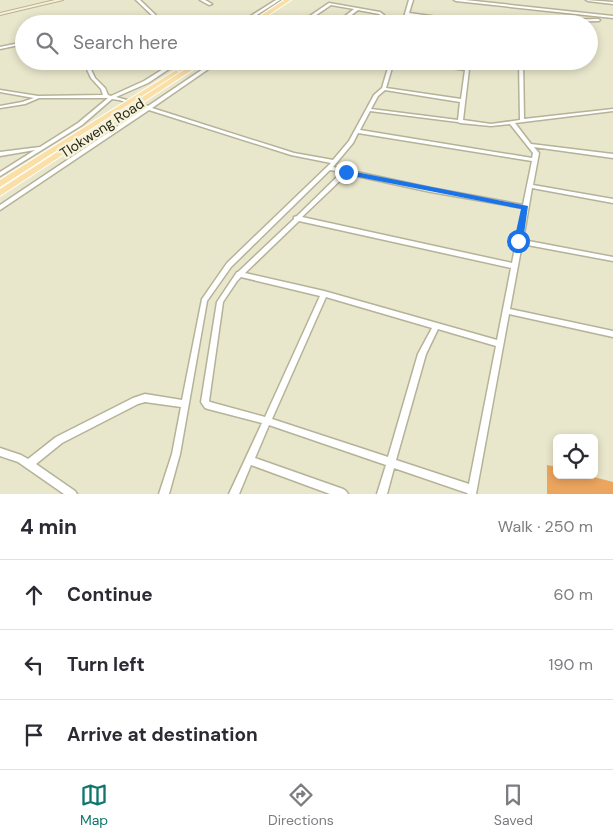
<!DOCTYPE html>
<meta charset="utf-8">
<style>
body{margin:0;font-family:"DM Sans",sans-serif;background:#f2f2f3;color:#2b2b33}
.controls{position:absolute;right:15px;bottom:15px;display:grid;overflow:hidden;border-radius:8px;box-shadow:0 2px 8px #0003}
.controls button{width:45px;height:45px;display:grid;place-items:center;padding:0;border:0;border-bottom:1px solid #e1e1e2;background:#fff;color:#2b2b33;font:25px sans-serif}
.stop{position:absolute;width:15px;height:15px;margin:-11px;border:4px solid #1a73e8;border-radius:50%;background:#fff}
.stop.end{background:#1a73e8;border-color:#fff;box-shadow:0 1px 5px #0008}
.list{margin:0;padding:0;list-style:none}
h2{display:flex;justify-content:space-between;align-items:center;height:65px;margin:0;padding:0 20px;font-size:21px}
h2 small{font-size:16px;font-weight:400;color:#7c7c81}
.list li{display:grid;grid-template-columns:32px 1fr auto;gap:15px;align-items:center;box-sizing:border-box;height:70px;padding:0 20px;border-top:1px solid #e1e1e2}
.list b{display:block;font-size:19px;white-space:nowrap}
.list em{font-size:16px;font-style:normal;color:#7c7c81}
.icon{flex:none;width:28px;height:28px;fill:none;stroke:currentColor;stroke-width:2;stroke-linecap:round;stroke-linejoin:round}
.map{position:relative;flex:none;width:613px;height:494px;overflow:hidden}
.search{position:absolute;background:#fff;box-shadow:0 2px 8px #0003;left:15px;right:15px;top:15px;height:55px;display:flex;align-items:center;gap:12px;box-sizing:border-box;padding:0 18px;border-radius:28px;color:#7c7c81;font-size:19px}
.sheet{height:275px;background:#fff}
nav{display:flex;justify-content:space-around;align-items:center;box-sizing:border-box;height:70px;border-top:1px solid #e1e1e2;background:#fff;font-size:14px;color:#7c7c81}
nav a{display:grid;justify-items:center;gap:2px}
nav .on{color:#0f766e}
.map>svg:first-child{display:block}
.green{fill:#eba55f}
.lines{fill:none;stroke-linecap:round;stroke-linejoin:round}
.street-casing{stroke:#b5b298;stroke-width:3}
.secondary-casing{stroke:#b5b298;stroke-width:2}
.primary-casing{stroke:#fff;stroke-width:2}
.street{fill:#fff;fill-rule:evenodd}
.secondary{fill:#fdefd3;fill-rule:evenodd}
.primary{fill:#fadfa7;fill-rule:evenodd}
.route{fill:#1a73e8}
.labels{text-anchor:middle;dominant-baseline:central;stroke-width:5;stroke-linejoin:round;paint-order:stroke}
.far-street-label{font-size:14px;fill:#29281e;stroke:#f6f3d8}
</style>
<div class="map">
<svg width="613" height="494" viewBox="0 0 613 494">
<rect width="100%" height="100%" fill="#e8e6cb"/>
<polygon class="green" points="547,465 557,467 557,475 586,475 613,482 613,494 547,494"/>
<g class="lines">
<g class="street-casing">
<g id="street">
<polygon points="136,0 140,0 165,24 161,24"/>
<polygon points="200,0 205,0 212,4 209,5"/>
<polygon points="276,0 280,0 243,24 238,24"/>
<polygon points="409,0 413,0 409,13 487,24 475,24 408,15 406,24 402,24"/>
<polygon points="454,0 465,0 613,16 613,18 456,1"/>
<polygon points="586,0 613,2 613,4 588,1"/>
<polygon points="329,3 380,12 384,15 381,24 377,24 380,15 379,14 358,10 340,24 335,24 354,9 331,5 303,24 298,24"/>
<polygon points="598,19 600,20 599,21 557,22 554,24 549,24 556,20"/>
<polygon points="278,23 285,24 276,24"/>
<polygon points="24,42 24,44 0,49 0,47"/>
<path d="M83 61H87L95 78 105 88 108 95 111 96 144 81 176 61H181L148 83 116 97 148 106 215 61H220L152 108 294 153 333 160 349 141 374 95 382 88 390 61H394L386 88 461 99 465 70 401 61H415L465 68 466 61H470L463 120 491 124 520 120 519 61H523L524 119 613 109V111L515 123 531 144 613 154V158L534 147 539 153 533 185 613 199V203L532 188 523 240 613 257V261L522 244 510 309 613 331V337L509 314 476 494H468L467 493 394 468 387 494H377L386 465 269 425 255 458 343 489 346 491 348 494H330L251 465 239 494H229L262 423 208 409 205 408 201 402 217 302 237 272H238L294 219V217L297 216 342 172 330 170 231 267 207 301 180 454 169 494H159L172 454 181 407 145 402 138 404 62 443 36 464 75 491 77 494H64L18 462 0 456V448L21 455 28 459 56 437 133 398 145 394 182 400 202 299 227 263 331 163 291 155 149 110 0 210V205L145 108 119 100 112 99 82 125 0 176V172L35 150 0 156V152L40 147 78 123 108 98H39L25 104 0 108V106L22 102 34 98 0 92V90L38 96 103 95 101 89 91 78ZM385 90 460 102 458 120 371 109 378 96ZM370 111 458 122 460 123 491 126 510 124 533 153 532 158 360 130ZM358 133 532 161 523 205 431 188 333 167 353 143ZM347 174 431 192 523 208 512 263 302 217ZM299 221 511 268 497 340 324 291 245 273ZM241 277 320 296 265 417 210 402 209 401 223 302 237 281ZM326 297 432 328 418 354 388 457 272 419ZM438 329 496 346 469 484 396 460 426 354Z"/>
</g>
</g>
<g class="secondary-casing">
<polygon id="secondary" points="55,0 63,0 0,15 0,13"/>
</g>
<g class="primary-casing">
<g id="primary">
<polygon points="284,0 291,0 255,24 248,24"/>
<polygon points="198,61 206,61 0,196 0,189"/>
<polygon points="176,70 179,72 178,73 0,187 0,180"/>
</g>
</g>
<use href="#street" class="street"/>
<use href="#secondary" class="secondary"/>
<use href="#primary" class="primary"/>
</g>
<polygon class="route" points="346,170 528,206 523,241 518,244 514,241 521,209 343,174 343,171"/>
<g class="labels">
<g class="far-street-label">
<text transform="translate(102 128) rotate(-33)">Tlokweng Road</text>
</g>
</g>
</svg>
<div class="controls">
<button><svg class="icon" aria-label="locate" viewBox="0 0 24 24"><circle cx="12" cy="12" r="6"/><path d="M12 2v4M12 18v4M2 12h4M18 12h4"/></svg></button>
</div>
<div class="stop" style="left:518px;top:241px"></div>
<div class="stop end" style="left:346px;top:172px"></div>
<div class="search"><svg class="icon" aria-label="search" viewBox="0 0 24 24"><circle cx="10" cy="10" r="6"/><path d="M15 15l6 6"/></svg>Search here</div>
</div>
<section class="sheet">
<h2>4 min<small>Walk · 250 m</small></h2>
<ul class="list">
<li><svg class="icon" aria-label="ahead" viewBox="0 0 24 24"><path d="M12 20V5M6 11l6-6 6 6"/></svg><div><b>Continue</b></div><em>60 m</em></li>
<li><svg class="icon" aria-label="left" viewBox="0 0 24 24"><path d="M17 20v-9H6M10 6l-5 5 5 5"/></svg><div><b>Turn left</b></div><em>190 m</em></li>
<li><svg class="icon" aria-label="arrive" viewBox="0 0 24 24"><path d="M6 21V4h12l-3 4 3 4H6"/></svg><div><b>Arrive at destination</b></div></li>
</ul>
</section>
<nav>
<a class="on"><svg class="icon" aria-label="map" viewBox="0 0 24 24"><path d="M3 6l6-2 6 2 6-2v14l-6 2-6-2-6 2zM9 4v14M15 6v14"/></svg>Map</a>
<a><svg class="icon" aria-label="directions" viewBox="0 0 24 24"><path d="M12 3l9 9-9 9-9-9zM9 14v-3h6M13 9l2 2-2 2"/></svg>Directions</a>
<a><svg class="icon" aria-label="saved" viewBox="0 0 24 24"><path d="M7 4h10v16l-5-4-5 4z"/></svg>Saved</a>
</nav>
